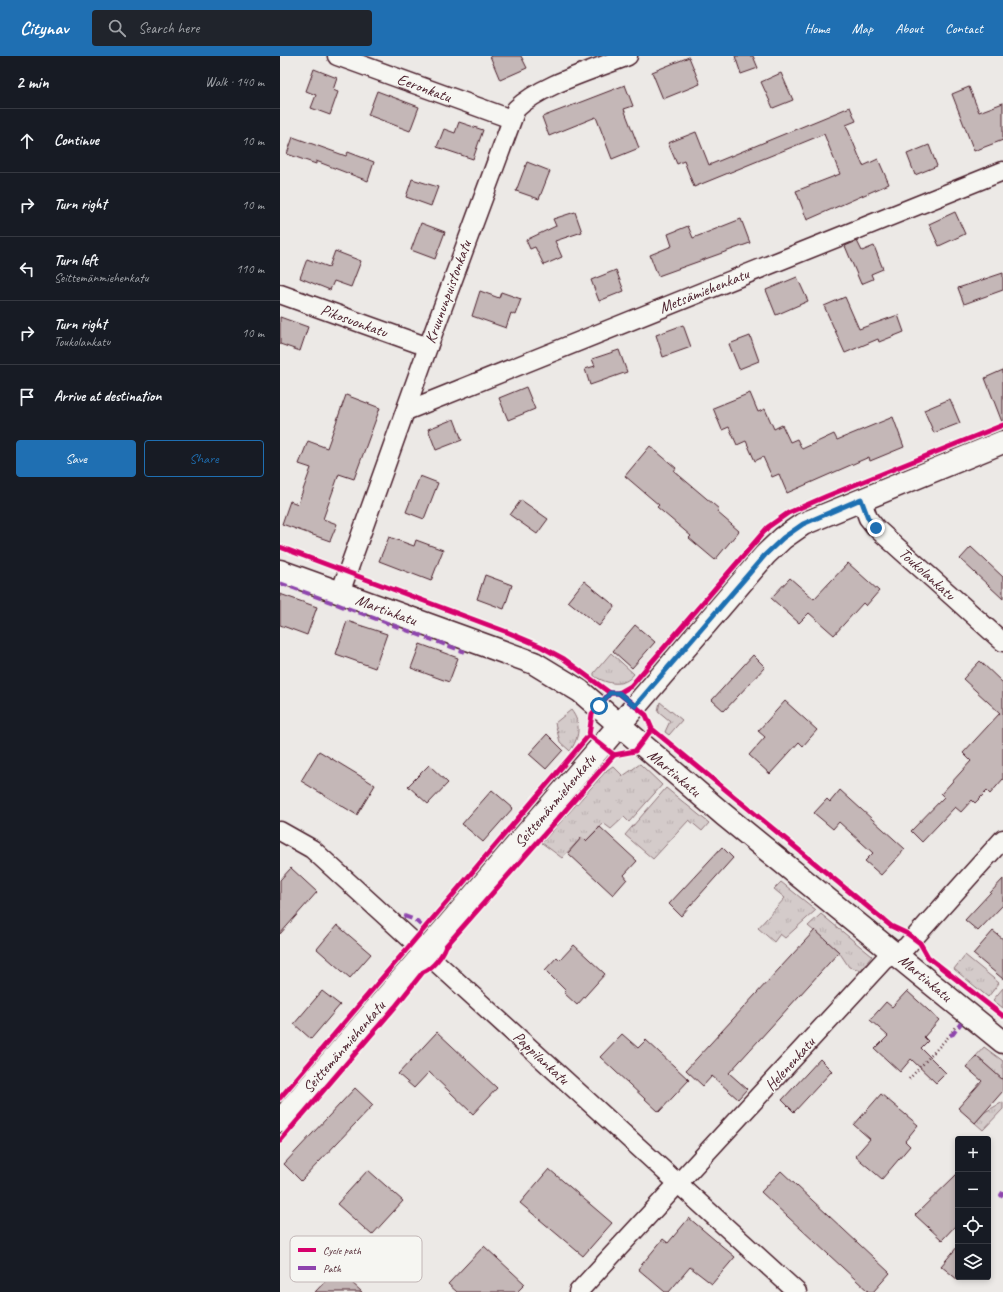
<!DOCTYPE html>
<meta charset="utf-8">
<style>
body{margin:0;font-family:Caveat,sans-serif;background:#20242c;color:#f1f3f6}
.controls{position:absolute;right:12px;bottom:12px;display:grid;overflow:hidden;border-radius:4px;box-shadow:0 2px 6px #0003}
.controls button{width:36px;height:36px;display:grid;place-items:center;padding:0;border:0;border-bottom:1px solid #363941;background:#171b24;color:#f1f3f6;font:20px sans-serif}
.stop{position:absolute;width:12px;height:12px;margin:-9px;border:3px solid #1f6fb2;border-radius:50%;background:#fff}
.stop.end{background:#1f6fb2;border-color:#fff;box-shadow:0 1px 4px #0008}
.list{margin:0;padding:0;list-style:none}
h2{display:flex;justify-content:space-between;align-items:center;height:52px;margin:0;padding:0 16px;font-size:17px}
h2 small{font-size:13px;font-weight:400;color:#9ea1a6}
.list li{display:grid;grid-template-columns:26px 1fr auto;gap:12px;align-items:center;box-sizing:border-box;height:64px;padding:0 16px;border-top:1px solid #363941}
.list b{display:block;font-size:15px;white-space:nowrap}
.list p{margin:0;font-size:13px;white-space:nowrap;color:#9ea1a6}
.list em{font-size:13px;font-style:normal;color:#9ea1a6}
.actions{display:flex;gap:8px;padding:12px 16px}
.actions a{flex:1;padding:9px 0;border:1px solid #1f6fb2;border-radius:4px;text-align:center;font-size:14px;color:#1f6fb2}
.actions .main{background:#1f6fb2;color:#fff}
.icon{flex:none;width:22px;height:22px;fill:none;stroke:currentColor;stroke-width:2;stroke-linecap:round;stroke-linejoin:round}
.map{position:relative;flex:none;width:723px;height:1236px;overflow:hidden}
header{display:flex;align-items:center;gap:24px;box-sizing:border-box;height:56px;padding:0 20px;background:#1f6fb2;color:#fff}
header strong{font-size:19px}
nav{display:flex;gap:22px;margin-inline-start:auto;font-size:14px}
.search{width:280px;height:36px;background:#20242c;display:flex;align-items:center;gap:10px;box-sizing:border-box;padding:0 14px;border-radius:4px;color:#9ea1a6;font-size:15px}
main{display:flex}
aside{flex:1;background:#171b24}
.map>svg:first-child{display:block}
.grass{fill:url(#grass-tufts);stroke:#8f757a}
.building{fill:#c4b7b7;stroke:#4a1f2b}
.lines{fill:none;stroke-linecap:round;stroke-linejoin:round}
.street-casing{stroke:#4a1f2b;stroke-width:21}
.secondary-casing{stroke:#4a1f2b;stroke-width:25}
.path{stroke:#4a1f2b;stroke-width:2.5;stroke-dasharray:1 3;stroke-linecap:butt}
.street{stroke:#f6f6f2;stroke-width:18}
.secondary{stroke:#f6f6f2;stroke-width:22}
.quiet{stroke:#8e44ad;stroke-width:4;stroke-dasharray:8 4;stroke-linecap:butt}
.cycleway-casing{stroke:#f6f6f2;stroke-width:8}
.cycleway{stroke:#d6006c;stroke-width:5}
.route{stroke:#1f6fb2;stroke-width:5}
.labels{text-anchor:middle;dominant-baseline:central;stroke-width:3;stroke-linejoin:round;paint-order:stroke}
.street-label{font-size:16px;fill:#4a1f2b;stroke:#f6f6f2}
.key{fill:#f6f6f2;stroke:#c2b6b6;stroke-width:1}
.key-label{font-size:11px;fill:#4a1f2b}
</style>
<header>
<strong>Citynav</strong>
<div class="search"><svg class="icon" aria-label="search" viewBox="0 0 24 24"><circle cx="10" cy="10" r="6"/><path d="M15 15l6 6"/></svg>Search here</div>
<nav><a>Home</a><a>Map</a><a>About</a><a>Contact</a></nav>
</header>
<main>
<aside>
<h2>2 min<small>Walk · 140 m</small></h2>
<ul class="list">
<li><svg class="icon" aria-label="ahead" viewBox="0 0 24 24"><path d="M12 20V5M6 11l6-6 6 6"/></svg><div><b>Continue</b></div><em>10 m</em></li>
<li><svg class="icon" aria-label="right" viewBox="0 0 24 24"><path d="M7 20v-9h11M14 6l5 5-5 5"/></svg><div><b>Turn right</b></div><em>10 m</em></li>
<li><svg class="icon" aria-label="left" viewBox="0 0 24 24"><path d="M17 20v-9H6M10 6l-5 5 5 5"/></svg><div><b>Turn left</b><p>Seittemänmiehenkatu</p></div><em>110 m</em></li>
<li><svg class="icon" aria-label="right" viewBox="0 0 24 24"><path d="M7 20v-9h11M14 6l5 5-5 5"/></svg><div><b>Turn right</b><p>Toukolankatu</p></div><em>10 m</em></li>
<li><svg class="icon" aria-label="arrive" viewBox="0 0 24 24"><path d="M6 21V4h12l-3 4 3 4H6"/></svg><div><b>Arrive at destination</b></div></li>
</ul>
<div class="actions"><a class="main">Save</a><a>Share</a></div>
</aside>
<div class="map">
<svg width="723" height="1236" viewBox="0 0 723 1236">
<defs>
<pattern id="grass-tufts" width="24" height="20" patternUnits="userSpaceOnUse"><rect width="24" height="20" fill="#d4cbca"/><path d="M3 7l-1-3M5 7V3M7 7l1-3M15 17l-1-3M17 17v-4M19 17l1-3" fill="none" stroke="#b8aeae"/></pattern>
</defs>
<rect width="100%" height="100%" fill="#ece9e6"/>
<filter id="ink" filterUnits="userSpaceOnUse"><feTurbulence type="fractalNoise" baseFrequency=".025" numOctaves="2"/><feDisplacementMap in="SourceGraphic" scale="8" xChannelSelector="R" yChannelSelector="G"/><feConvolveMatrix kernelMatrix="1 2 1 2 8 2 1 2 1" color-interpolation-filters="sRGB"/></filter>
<g filter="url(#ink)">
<g class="grass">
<path d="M331 597 354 618C344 632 327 628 314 620V617Z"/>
<polygon points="380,646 402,664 389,679 385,676 390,665 378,655"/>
<path d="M291 654C302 668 299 682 290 695L280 686 275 667Z"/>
<polygon points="360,708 382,729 349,766 344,761 331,773 323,767 306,785 302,781 282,802 262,787 327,714 333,710 343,720"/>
<polygon points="386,732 429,767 422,775 409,764 373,803 345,779"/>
<polygon points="501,826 536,854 505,882 500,878 494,886 478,872 505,842 494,833"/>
<polygon points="541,858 592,900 581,914 569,911 559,896 528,870"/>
<polygon points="685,899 719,927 708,941 674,913"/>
<polygon points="723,932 723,952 713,944"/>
<polygon points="704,991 723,1005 723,1024 696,1000"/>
<polygon points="723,1046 723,1053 703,1074 695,1067 705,1056"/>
</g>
<g class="building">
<polygon points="210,0 241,0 247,12 220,24"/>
<polygon points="455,0 473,0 478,12 461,18"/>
<polygon points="409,1 420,28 383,43 372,16"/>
<polygon points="34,13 57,22 53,34 58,36 50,59 31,52 36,39 26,35"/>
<polygon points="501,17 513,44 493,52 481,26"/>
<polygon points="345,29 353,50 344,53 359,92 332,103 316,61 269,80 262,61"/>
<polygon points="689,31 699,56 723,47 723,84 694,95 672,38"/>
<polygon points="97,35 139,51 130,75 88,59"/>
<polygon points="570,51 576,65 566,69 583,110 598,103 609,128 527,164 516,135 560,118 544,78 414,131 404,105 397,108 388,87 416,76 429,109"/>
<polygon points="179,66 203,74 193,103 157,91 164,73 175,77"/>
<polygon points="13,81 66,100 68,96 94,106 88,125 36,105 36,108 7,98"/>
<polygon points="649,89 657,110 635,119 627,98"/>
<polygon points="247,106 270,115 259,143 236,135"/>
<polygon points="132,123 158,131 151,150 126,141"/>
<polygon points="295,156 302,176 275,185 282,201 264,209 255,191 250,193 246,184 276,170 273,163"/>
<polygon points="675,156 685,178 659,190 649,168"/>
<polygon points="461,163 470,187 378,220 370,199 392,190 388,178 408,170 413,182"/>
<polygon points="141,167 165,176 155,203 131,194"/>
<polygon points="577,185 582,195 594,190 603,213 591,218 593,223 581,228 565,190"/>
<polygon points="55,195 81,205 71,231 54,225 50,234 20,222 27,203 49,211"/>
<polygon points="336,214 344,235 319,245 311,224"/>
<polygon points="723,217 723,234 684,248 678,232"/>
<polygon points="517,221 528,245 496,259 486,234"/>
<polygon points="200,235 219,242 221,236 241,243 235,259 231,257 226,272 192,260"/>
<polygon points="565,241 579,273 618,259 624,276 599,286 598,283 565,297 544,250"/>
<polygon points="0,261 28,271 20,295 0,288"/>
<polygon points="403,269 411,291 383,301 376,279"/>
<polygon points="470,280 479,305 459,313 449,288"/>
<polygon points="339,294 347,316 310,329 305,313 315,310 312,303"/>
<polygon points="723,314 723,366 722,366 705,322"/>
<polygon points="246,331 255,353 228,364 219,342"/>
<polygon points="470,337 478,356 485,353 494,373 502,369 510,386 517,383 522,393 554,378 557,384 613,361 624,391 590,405 589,401 507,437 499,418 492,421 483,401 475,405 466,385 457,389 449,371 442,374 433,352"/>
<polygon points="66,339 100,352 74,423 59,418 43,463 57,468 50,485 2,468 10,445 18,448 31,412 19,408 28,385 47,392"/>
<polygon points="670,343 680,367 654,377 644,354"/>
<polygon points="174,363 182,384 156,394 148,373"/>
<polygon points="370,390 396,412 394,415 439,453 437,456 459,475 435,504 409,482 411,480 377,451 379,449 345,420"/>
<polygon points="140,420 158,427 144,463 126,456"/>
<polygon points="241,444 268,463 257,478 230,459"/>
<polygon points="109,481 134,490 136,484 163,494 151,525 99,505"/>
<polygon points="691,491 723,521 723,543 680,503"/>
<polygon points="568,507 599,535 586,550 583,547 554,579 529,557 519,567 491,542 510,522 534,543"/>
<polygon points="205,519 232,529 224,553 197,543"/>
<polygon points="304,525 335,550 319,570 288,545"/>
<polygon points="0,538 37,551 27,579 0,569"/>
<polygon points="67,565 107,578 95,612 56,598"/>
<polygon points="355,569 375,586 352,612 333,595"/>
<polygon points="140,588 178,602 169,626 131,612"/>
<polygon points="473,599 485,611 444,655 432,644"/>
<polygon points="700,605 723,627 723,723 710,738 707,735 695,747 692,744 681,756 675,751 642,786 631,775 664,741 661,738 691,705 683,697 720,657 683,623"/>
<polygon points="505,645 537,674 523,690 519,686 490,718 469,699 485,681 478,675"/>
<polygon points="267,678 283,694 266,713 249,698"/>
<polygon points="39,695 95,729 77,759 21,725"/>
<polygon points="149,709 168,727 148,748 128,730"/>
<polygon points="212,734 233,752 203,786 182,768"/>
<polygon points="560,734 625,793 601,819 585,805 593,797 559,766 553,773 534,757 547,743 550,746"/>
<polygon points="320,771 357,805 344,819 347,823 333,839 288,797 302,781 306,785"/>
<polygon points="442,791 453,802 401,860 389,848"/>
<polygon points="11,812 37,836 0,878 0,824"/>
<polygon points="723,823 723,849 698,875 685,864"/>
<polygon points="57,869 91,898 70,922 37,893"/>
<polygon points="535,874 559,896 449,1017 467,1033 458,1043 432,1020 423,1030 406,1014"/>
<polygon points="713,875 723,883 723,923 693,898"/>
<polygon points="294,889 325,918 297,949 284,937 286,935 265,914 277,901 280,904"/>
<polygon points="42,935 60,949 31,983 14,968"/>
<polygon points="627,935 659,964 644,981 648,985 641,992 666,1017 656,1027 631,1003 620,1016 595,993 608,980 590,964 606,946 612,951"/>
<polygon points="157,976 217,1032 193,1058 149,1016 134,1032 118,1018"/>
<polygon points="342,978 358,992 366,984 409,1024 379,1056 320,1001"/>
<polygon points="696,1000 723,1024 723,1035 695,1067 678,1052 702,1025 686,1011"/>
<polygon points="540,1003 552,1015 514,1056 502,1044"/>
<polygon points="75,1032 93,1049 21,1125 4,1108"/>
<polygon points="601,1038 638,1069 625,1085 630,1090 602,1123 575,1100 590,1083 574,1069"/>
<polygon points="269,1113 332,1167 303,1200 240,1147"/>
<polygon points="88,1114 123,1145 92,1179 57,1148"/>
<polygon points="501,1115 610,1217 593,1236 589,1236 481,1136"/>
<polygon points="678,1117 678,1167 662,1184 635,1159"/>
<polygon points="409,1162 455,1201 432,1228 410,1211 389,1236 385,1236 358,1213 383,1183 388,1187"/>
<polygon points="204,1190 245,1228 237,1236 177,1236 168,1228"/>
<polygon points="678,1190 678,1224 661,1210"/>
<polygon points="57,1213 82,1236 35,1236"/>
</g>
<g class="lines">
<g class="street-casing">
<g id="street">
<polyline points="57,0 231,63"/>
<polyline points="0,238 148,291"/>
<polyline points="126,355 723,115"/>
<polyline points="581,443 588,462 596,472 723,586"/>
<path d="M60 537 148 291 236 53C262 28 314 14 348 0"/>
<polyline points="0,775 32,793 517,1236"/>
<polyline points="298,1236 604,904 626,891 723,783"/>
</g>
</g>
<g class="secondary-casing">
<g id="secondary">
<polyline points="0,515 254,607 300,635 444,759 723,986"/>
<polyline points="0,1065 485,499 503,482 523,468 723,386"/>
</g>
</g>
<polyline class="path" points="629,1023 670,979 675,971"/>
<use href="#street" class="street"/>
<use href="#secondary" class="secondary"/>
<g class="quiet">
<polyline points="0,527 185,596"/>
<polyline points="124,860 135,864 144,872"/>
<polyline points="670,979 673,978 681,967"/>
<polyline points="723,1136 721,1139 723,1141"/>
</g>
<g class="cycleway-casing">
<g id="cycleway">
<polyline points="0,491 227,576 260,590 284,603 330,637"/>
<polyline points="339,637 366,659 372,673 611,870 628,878 640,887 648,901 723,960"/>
<polyline points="309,679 334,699 355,695 372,673"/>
<polyline points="0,1042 309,679 312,658 330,637 339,637 351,630 488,471 508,457 547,440 723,369"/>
<path d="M0 1085 115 951 143 916C152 913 163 899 166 890L334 699"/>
</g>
</g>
<use href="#cycleway" class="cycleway"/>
</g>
</g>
<g class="lines" filter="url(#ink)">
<polyline class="route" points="319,650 330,637 339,637 355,650 485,499 503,482 523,468 581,443 588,462 596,472"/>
</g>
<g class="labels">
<g class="street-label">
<text transform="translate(144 32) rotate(20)">Eeronkatu</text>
<text transform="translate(424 235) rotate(-22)">Metsämiehenkatu</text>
<text transform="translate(168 236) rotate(-70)">Kruununpuistonkatu</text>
<text transform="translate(74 265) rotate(20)">Pikosuonkatu</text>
<text transform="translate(647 518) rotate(42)">Toukolankatu</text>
<text transform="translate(106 554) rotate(20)">Martinkatu</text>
<text transform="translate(394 717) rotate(40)">Martinkatu</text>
<text transform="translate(275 745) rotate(-50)">Seittemänmiehenkatu</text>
<text transform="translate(645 922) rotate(40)">Martinkatu</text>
<text transform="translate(64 991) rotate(-49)">Seittemänmiehenkatu</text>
<text transform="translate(261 1002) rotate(43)">Pappilankatu</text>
<text transform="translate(510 1008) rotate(-48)">Helenenkatu</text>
</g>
</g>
<rect x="10" y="1180" width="132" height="46" rx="6" class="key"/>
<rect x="18" y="1192" width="18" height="4" fill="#d6006c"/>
<rect x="18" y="1210" width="18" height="4" fill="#8e44ad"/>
<g class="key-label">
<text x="43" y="1198">Cycle path</text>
<text x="43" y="1216">Path</text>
</g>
</svg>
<div class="controls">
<button>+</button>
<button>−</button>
<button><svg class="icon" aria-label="locate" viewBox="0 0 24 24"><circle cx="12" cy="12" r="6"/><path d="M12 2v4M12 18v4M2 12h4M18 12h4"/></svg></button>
<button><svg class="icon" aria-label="layers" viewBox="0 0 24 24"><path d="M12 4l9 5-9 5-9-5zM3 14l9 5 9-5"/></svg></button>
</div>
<div class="stop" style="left:319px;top:650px"></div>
<div class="stop end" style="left:596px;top:472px"></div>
</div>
</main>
